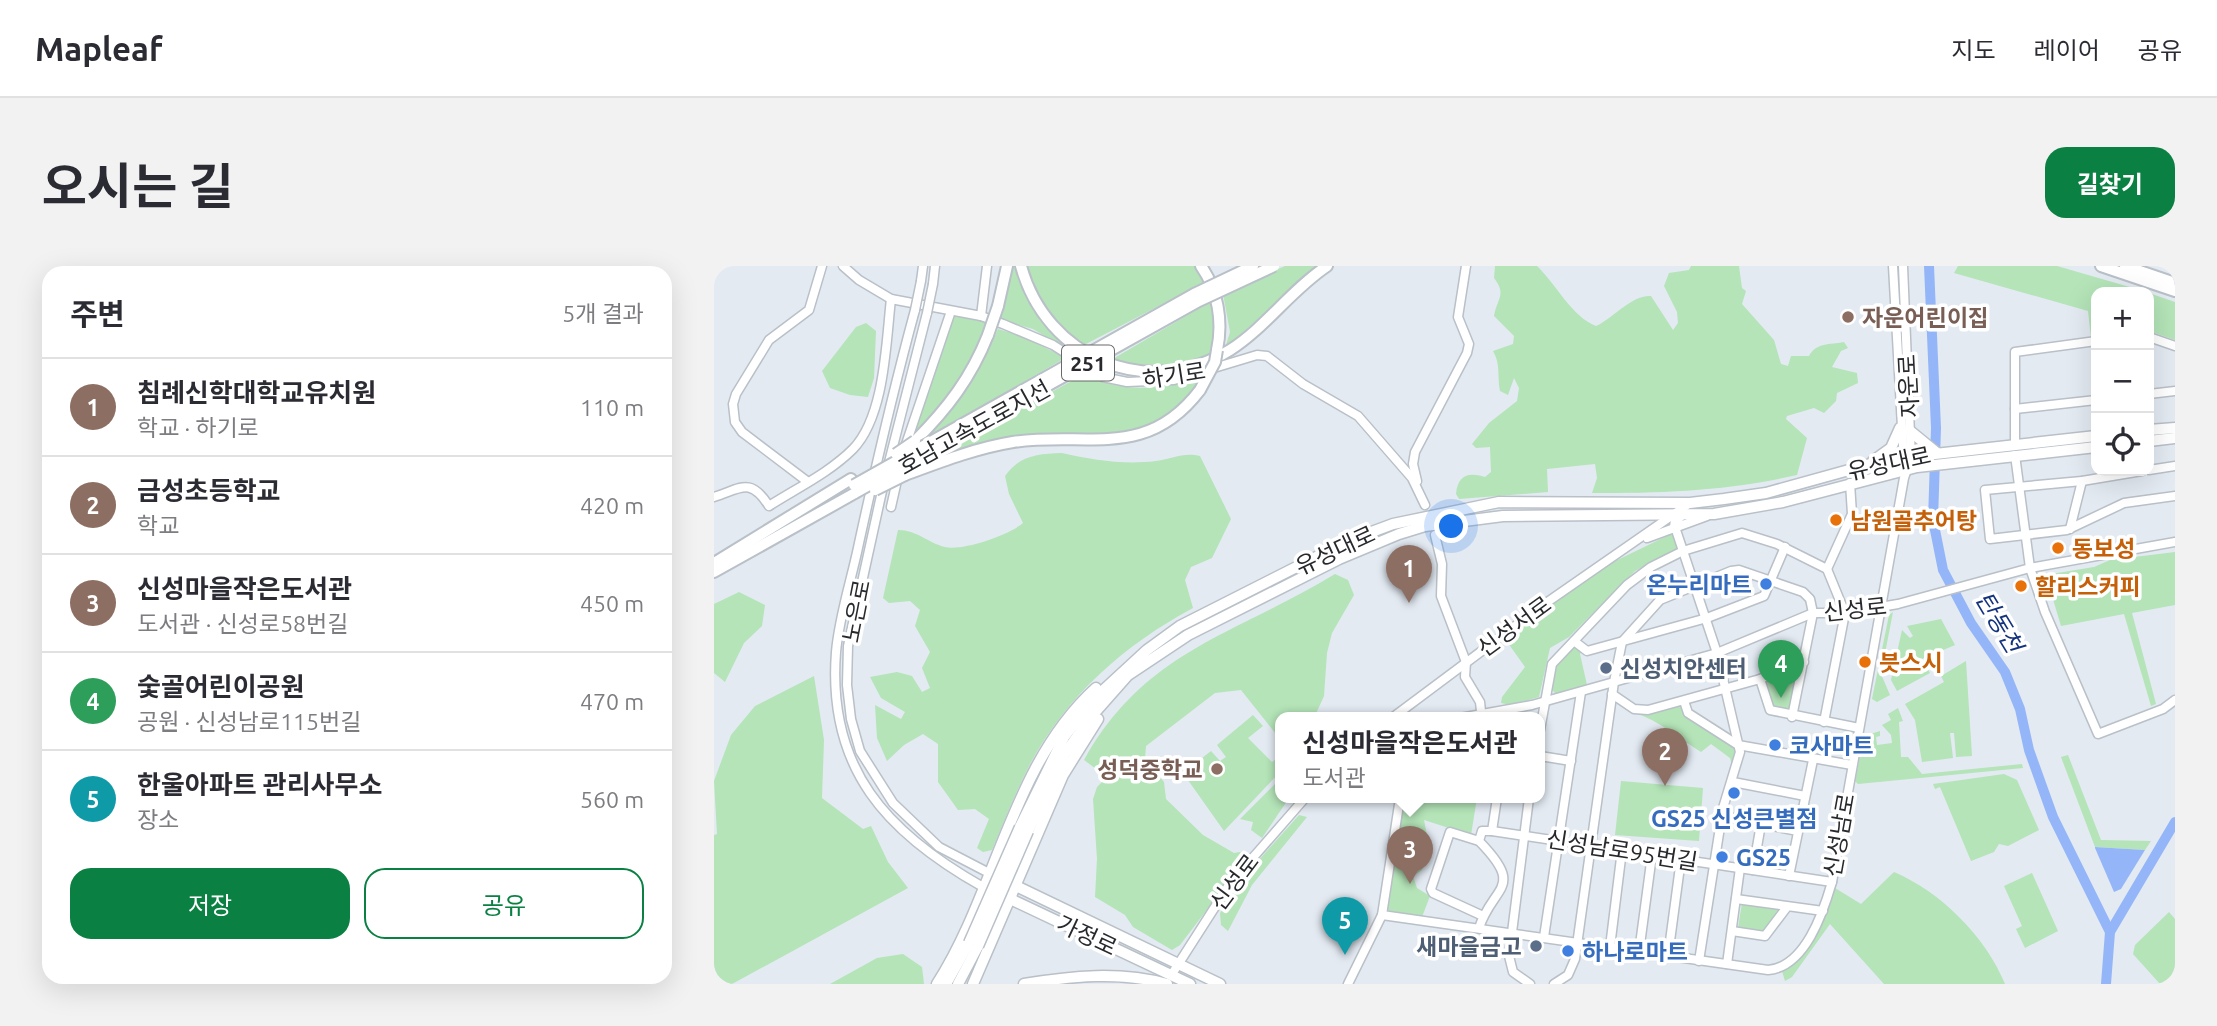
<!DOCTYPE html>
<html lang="ko">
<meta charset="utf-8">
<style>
body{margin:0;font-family:Ubuntu,"Noto Sans KR",sans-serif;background:#f2f2f3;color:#2b2b33}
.controls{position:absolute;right:21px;top:21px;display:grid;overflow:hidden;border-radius:14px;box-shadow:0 7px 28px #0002}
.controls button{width:63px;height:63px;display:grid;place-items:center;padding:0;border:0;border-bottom:2px solid #e1e1e2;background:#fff;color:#2b2b33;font:35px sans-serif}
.you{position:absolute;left:738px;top:261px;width:24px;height:24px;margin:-18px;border:5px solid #fff;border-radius:50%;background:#1a73e8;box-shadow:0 0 0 10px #1a73e833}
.badge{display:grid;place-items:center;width:46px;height:46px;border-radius:50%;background:#0b8043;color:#fff;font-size:23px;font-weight:700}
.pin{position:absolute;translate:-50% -58px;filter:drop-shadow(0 2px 4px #0008)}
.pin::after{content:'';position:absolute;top:37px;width:24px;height:21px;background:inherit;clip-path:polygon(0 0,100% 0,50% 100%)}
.popup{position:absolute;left:561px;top:446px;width:270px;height:91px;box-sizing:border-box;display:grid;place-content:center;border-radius:14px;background:#fff;filter:drop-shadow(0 2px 5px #0005);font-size:23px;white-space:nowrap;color:#7c7c81}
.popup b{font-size:26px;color:#2b2b33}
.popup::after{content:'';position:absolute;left:50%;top:100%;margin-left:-14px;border:14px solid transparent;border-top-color:#fff}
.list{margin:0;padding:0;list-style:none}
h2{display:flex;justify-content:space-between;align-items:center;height:91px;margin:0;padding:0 28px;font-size:30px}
h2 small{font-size:23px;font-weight:400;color:#7c7c81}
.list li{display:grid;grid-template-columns:46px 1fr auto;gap:21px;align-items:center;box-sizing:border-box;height:98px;padding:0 28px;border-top:2px solid #e1e1e2}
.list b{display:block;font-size:26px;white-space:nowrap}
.list p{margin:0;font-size:23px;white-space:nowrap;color:#7c7c81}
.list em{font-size:23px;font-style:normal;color:#7c7c81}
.actions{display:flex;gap:14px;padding:21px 28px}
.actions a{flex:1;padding:16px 0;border:2px solid #0b8043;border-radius:21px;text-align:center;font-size:24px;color:#0b8043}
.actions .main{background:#0b8043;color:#fff}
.icon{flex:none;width:38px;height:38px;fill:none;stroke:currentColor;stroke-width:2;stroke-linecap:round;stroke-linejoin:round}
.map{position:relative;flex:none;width:1461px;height:718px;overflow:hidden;border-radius:21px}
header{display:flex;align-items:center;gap:42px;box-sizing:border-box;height:98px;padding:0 35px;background:#fff;border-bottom:2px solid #e1e1e2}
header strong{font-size:33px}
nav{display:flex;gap:38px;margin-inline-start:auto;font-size:24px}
.intro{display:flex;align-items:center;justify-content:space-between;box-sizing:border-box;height:168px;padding:0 42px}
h1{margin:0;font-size:49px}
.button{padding:18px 32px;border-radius:21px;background:#0b8043;color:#fff;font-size:24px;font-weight:700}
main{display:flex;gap:42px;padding:0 42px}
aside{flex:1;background:#fff;border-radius:21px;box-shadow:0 7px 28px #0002}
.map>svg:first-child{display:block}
.green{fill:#b4e4b8}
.water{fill:#94b6f8}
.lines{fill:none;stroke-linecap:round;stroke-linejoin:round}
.river{stroke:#94b6f8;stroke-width:10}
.minor-casing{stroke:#b9c0c8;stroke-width:11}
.major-casing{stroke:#b9c0c8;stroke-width:13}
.highway-casing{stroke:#b9c0c8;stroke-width:14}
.minor{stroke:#fff;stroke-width:8}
.major{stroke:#fff;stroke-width:10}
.highway{stroke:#fff;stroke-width:10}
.minor-bridge-casing{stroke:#b9c0c8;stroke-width:11;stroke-linecap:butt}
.major-bridge-casing{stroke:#b9c0c8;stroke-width:13;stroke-linecap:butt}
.highway-bridge-casing{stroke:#b9c0c8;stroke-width:14;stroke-linecap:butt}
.minor-bridge{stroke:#fff;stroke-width:8}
.major-bridge{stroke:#fff;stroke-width:10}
.highway-bridge{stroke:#fff;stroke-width:10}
.education-dot{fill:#8d6e63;stroke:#fff;stroke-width:2.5}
.food-dot{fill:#e8710a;stroke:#fff;stroke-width:2.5}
.shop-dot{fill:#3f7fe0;stroke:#fff;stroke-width:2.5}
.service-dot{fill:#5c6f8a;stroke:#fff;stroke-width:2.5}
.labels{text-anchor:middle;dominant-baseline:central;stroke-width:7;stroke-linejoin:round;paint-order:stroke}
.shield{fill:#fff;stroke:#68696b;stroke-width:2}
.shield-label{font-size:21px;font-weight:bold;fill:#27292c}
.education-label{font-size:23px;font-weight:bold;fill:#785e54;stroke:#fff;text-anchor:start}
.street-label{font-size:23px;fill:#27292c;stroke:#fff}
.food-label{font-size:23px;font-weight:bold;fill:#c56008;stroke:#fff;text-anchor:start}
.shop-label{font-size:23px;font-weight:bold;fill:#366cbe;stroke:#fff;text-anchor:start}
.service-label{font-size:23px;font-weight:bold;fill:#4e5e75;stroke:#fff;text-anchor:start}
.water-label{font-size:24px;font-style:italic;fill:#14337e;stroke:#fff}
</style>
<header>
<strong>Mapleaf</strong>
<nav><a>지도</a><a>레이어</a><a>공유</a></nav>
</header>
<div class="intro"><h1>오시는 길</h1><a class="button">길찾기</a></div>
<main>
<aside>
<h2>주변<small>5개 결과</small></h2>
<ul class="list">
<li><span class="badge" style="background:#8d6e63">1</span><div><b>침례신학대학교유치원</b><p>학교 · 하기로</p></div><em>110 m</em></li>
<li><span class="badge" style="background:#8d6e63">2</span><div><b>금성초등학교</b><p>학교</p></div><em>420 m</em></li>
<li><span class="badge" style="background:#8d6e63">3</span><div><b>신성마을작은도서관</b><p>도서관 · 신성로58번길</p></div><em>450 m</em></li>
<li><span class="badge" style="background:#2e9e5b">4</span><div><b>숯골어린이공원</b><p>공원 · 신성남로115번길</p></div><em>470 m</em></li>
<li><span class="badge" style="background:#0f9aa8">5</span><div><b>한울아파트 관리사무소</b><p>장소</p></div><em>560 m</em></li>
</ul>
<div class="actions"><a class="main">저장</a><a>공유</a></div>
</aside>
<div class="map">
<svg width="1461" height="718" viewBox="0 0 1461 718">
<rect width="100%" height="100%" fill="#e3eaf2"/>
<g class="green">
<path d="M296 0H300C311 37 330 61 360 85L357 86 319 63 286 54Z"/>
<path d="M310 0H482L493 15 370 79C338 59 324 34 310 0Z"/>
<polygon points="571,0 605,0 511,82 516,66 509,28"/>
<path d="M781 0H823C842 18 858 51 882 60 900 52 917 29 937 30L959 64 964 57 963 46 950 20 955 7 975 4 977 0H1025L1028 22 1032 25 1028 38 1060 74 1067 98 1074 100 1077 90H1095C1103 76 1115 79 1130 76L1134 82 1127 85 1118 101 1143 107 1144 117 1123 127 1122 135 1110 147 1100 142 1073 150 1072 153 1093 172 1083 209C1013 225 950 227 878 227L883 212 881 198 833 203 834 226 745 233 742 228C744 209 754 206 771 211L777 206 776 181 762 182 758 178 775 157 803 135 805 122 800 112 794 129 786 125C783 111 787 98 779 85L799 78 800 70 780 50C783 32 793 29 780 12Z"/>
<polygon points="1244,0 1343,0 1433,26 1382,26 1382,71 1377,72 1374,45 1240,7"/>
<polygon points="1435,27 1461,36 1461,74 1435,65"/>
<path d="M501 33 500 89C464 100 433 102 397 94Z"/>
<path d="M238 48 273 57C260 94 233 151 196 170Z"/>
<polygon points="152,57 162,65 160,112 154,131 136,129 116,122 108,105 142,61"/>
<path d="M284 63 311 71 351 92 203 178C239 144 265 108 284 63Z"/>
<path d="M370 108C410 128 445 123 487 113 448 184 383 162 316 170 280 174 243 189 208 198Z"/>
<path d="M348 187C379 194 410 199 442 195 459 193 469 186 486 190L517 253 498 292 477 301 471 314 479 342C410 379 352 430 315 500 301 527 290 556 278 584L269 586 263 582 275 553 261 543 244 544 224 516V478L209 468 190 479 173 495 163 472 161 439 187 453 191 446 167 432 156 411 183 406 198 410 208 426 216 422 208 402 216 386 201 360 206 344 196 335 175 337 169 332 184 264C203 264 214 277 231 281 249 285 295 269 309 257L295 228 291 210C306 189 324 188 348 187Z"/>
<polygon points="957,268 962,271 964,283 921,305 855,371 836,382 825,431 796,439 787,437 788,431 811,401 794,377 780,385 777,382 893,299"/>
<polygon points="1461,286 1461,339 1418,347 1442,438 1437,440 1410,348 1347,360 1333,313 1337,308 1380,301 1396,294"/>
<path d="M621 308 634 314 640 329 618 367 613 387 610 430 600 452H566V473L527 424 501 427 432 480 431 493 450 516 452 533 489 569 520 587 532 585 534 590 466 679 458 684 419 661 411 649 381 631 383 593 379 533 383 521 393 511 370 494C431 384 521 369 621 308Z"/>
<polygon points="25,326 51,339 48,360 30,377 11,416 0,407 0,338"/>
<polygon points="1179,346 1167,408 1176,429 1163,436 1158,433 1175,349"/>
<polygon points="1227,353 1241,379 1208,393 1216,407 1183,425 1177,414 1188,364 1196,372 1199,370 1193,360"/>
<polygon points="861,378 868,385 866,388 873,419 842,428 838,424 844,395"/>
<polygon points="1252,395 1258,490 1242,491 1240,467 1236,467 1239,492 1208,496 1201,454 1191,438 1230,416 1227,410"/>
<polygon points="1085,402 1078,445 1058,442 1050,418 1052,413"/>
<polygon points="100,410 110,474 108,532 149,563 157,560 174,596 194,622 18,718 0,718 0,569 3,568 0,515 17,469 41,440"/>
<path d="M967 437 1022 481 1019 503 1016 492 997 478 987 486C964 472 945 454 920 447Z"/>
<polygon points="1184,442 1189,455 1185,456 1187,491 1194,491 1208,508 1308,498 1309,502 1144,518 1141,515 1150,470 1166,465 1166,470 1162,471 1163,479 1178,477 1177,469 1168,459 1177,454 1174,448"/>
<polygon points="539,449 549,460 534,472 558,496 566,490 566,506 510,565 469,507 497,485 506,495 512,491 503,479"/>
<polygon points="1354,489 1387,574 1437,575 1431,584 1381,581 1347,491"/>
<polygon points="1290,508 1303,514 1325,564 1294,580 1285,578 1280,586 1257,595 1226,521 1221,523 1219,518"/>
<polygon points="566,513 566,532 575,532 548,572 537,564 539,556 526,553"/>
<polygon points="907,515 989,522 985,575 901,569"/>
<polygon points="690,532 763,532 757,569 710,554 715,580 708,604 699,610 703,622 716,630 708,651 676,646 672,641"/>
<polygon points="585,549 593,551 538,619 514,665 507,659 506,647 535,605"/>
<path d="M1180 606C1227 626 1272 671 1291 718H1170L1116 658 1078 711 1071 715 1068 705C1099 690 1111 651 1121 622L1147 638Z"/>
<polygon points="1318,607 1344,665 1311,682 1302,663 1308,660 1290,620"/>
<polygon points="1028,637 1065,642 1067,644 1051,666 1024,662"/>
<polygon points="1455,646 1461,653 1461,718 1446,718 1419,688 1421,679"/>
<polygon points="189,688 208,701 210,718 116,718 163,692"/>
</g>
<polygon class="water" points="1381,582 1381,581 1431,584 1407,623 1400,626"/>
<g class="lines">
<g class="river">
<polyline points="1215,0 1222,162 1219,254 1229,304 1257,357 1291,406 1306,443 1315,484 1339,551 1396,666 1392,718"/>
<polyline points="1396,666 1461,556"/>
</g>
<g class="minor-casing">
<g id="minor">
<polyline points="129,0 145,14 177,33 267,50 289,58 339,79 389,111 413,116 460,114 543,89 553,90 589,118 644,150 698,212 711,239"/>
<polyline points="1179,0 1190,197"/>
<polyline points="207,15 209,0"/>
<polyline points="219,18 221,0"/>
<path d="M201 44C180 121 162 199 145 277 138 312 125 350 122 386 113 503 173 567 269 621"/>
<polyline points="267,50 273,0"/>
<polyline points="1435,71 1461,80"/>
<polyline points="1435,128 1461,125"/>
<polyline points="1301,143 1382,134"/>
<polyline points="1301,177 1301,86 1382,75"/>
<polyline points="190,184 237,45"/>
<polyline points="1301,189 1316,302 1331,346 1384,468 1449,443 1461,434"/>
<polyline points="173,204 213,47"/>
<polyline points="1435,204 1461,200"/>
<polyline points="1428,205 1368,215 1271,224 1276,273 1353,264 1410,237 1461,230"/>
<polyline points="703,215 699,198 701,186 753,87 755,78 744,51 752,0"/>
<polyline points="94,216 28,166 21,156 19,138 22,128 55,74 95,44 108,0"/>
<polyline points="170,216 134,380 133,419 137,453 146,485 179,537 225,581 275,607"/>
<path d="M0 231C26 223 36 210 55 240 83 222 115 207 139 183 171 150 172 76 177 33"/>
<polyline points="177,241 184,210"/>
<polyline points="961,261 1003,387 1026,486 1009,542 985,695"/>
<polyline points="1356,263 1368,215"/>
<polyline points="721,269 728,298 727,330 752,396 751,411 766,436 767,445"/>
<polyline points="933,272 993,250"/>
<polyline points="1113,303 1138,248 1136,217"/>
<polyline points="860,375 873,385 993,352 1050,330 1071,281"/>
<polyline points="1046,413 1056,444 1145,462"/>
<polyline points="898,428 920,443 934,444 1046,413 1090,396"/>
<polyline points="970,435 974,447 1024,479 1138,499"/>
<polyline points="678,452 832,337 976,237"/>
<polyline points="746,452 818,439 1003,387 1099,347 1131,347 1184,338 1316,302 1461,276"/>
<polyline points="826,464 838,398 913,319 937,301 969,285 1028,267 1063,278 1113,303 1131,347 1110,456"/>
<polyline points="826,490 857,495"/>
<polyline points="1019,516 1091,530"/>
<polyline points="815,532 795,690 799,706 816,718"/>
<polyline points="1008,550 1084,565"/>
<polyline points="778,565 1118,616"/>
<polyline points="765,575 736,566 717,623 719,627 769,650"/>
<polyline points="1039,604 1047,558"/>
<polyline points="1075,610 1099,494"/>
<polyline points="1022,633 1109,645"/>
<path d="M668 649 1054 704C1091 701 1109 647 1118 616L1190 212 1197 192 1189 0"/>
<path d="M765 662C779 619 812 623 765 575L768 565H778L783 532"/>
<polyline points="1018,665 1051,670 1073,641"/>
<polyline points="830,671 867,426"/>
<polyline points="896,681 908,584"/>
<polyline points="925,686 938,589"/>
<polyline points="954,690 967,593"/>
<polyline points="1013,698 1026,602"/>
<polyline points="458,708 515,619 591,532"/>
<polyline points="634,718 668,649 686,532"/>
<polyline points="840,718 854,709 861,693 900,416 908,376 946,334 1017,305 1025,304 1089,326 1096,333 1099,347 1078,451"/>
</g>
</g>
<g class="major-casing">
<g id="major">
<polyline points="1435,164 1461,162"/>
<polyline points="1196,165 1223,187"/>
<polyline points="1435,175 1461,172"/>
<polyline points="1159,195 1177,182 1186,162"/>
<polyline points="961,261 962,254 967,249"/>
<polyline points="306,561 350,471 382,431 433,384 466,360 636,274 679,258 785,236 976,237 1010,233 1052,227 1153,199 1203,190 1382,170"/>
<polyline points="314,565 350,489 376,452 414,409 474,369 625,293 685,268 711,260 789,250 1000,248 1069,236 1203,201 1382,181"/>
<polyline points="298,618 506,718"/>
<polyline points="290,630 476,718"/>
<path d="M223 718C283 625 297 499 382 422"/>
<polyline points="232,718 255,677"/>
<polyline points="244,718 264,680"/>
<polyline points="259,718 349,509 384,453"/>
<path d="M310 718C357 710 406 705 453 718"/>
</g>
</g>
<g class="highway-casing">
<g id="highway">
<path d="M307 0C332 92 433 135 516 84 552 61 577 24 613 0"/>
<path d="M487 0C504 24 509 56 503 84"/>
<polyline points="1387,0 1461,25"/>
<polyline points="1411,0 1461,17"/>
<polyline points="284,40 293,0"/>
<path d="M201 175C233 143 257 112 274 69"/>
<path d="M191 209C226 196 262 182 299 176 373 165 432 195 486 124"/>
<polyline points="0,297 137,213"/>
<polyline points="0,306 141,227"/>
</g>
</g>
<use href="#minor" class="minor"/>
<use href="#major" class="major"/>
<use href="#highway" class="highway"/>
<g class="minor-bridge-casing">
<g id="minor-bridge">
<polyline points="201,44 207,15"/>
<polyline points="213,47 219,18"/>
</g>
</g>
<g class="major-bridge-casing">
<g id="major-bridge">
<polyline points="255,677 306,561"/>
<polyline points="264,680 314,565"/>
</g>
</g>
<g class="highway-bridge-casing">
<g id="highway-bridge">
<polyline points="274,69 284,40"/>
<polyline points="486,124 501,96 503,84"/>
<polyline points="182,188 201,175"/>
<polyline points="140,219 480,28 539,0"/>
<polyline points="161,224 191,209"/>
<polyline points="141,227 485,35 560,0"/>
</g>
</g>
<use href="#minor-bridge" class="minor-bridge"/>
<use href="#major-bridge" class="major-bridge"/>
<use href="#highway-bridge" class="highway-bridge"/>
</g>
<g class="education-dot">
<circle cx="1134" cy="51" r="7"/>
<circle cx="503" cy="503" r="7"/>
</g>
<g class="food-dot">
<circle cx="1122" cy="254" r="7"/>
<circle cx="1344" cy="282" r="7"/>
<circle cx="1307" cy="320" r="7"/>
<circle cx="1151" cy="396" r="7"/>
</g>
<g class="shop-dot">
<circle cx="1052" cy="318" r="7"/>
<circle cx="1061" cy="479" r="7"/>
<circle cx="1020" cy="527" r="7"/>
<circle cx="1008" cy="591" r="7"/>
<circle cx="854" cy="685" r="7"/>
</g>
<g class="service-dot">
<circle cx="892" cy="402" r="7"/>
<circle cx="822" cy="680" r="7"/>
</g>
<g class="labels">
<rect class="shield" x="348" y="79.5" width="52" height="35" rx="5"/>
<g class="shield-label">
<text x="374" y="97">251</text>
</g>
<g class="education-label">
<text x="1148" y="51">자운어린이집</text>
<text x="489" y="503" text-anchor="end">성덕중학교</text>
</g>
<g class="street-label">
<text transform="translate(460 109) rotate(-9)">하기로</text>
<text transform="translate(1194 120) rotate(-93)">자운로</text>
<text transform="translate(260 161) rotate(-29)">호남고속도로지선</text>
<text transform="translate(1175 197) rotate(-12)">유성대로</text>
<text transform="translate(621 284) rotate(-25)">유성대로</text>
<text transform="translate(1141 343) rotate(-6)">신성로</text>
<text transform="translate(142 345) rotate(-79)">노은로</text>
<text transform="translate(800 360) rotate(-36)">신성서로</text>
<text transform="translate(1125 569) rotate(-80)">신성남로</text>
<text transform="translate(908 584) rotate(9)">신성남로95번길</text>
<text transform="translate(520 616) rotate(-53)">신성로</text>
<text transform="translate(373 669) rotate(25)">가정로</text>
</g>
<g class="food-label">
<text x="1136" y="254">남원골추어탕</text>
<text x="1358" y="282">동보성</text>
<text x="1321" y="320">할리스커피</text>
<text x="1165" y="396">븟스시</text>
</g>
<g class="shop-label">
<text x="1038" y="318" text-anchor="end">온누리마트</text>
<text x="1075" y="479">코사마트</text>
<text x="1020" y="552" text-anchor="middle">GS25 신성큰별점</text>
<text x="1022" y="591">GS25</text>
<text x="868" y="685">하나로마트</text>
</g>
<g class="service-label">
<text x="906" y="402">신성치안센터</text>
<text x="808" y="680" text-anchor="end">새마을금고</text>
</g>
<g class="water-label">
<text transform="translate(1285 356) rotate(59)">탄동천</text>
</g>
</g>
</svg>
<div class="controls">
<button>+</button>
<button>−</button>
<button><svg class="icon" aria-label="locate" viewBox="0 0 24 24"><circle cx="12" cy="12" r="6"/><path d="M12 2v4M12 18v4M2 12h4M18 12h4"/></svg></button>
</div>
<div class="you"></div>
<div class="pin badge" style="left:695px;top:337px;background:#8d6e63">1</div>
<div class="pin badge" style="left:951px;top:520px;background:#8d6e63">2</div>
<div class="pin badge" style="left:696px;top:618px;background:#8d6e63">3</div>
<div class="popup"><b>신성마을작은도서관</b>도서관</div>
<div class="pin badge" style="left:1067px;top:432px;background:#2e9e5b">4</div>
<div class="pin badge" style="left:631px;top:689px;background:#0f9aa8">5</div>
</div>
</main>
